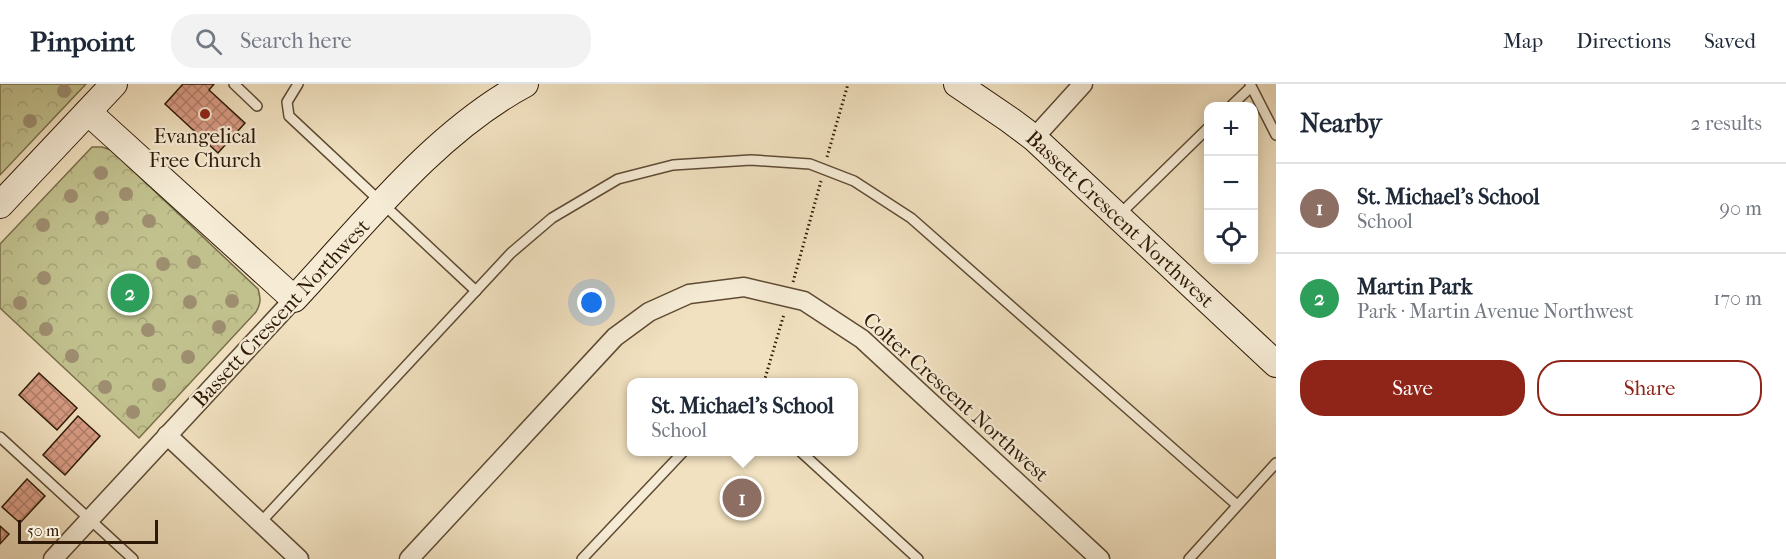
<!DOCTYPE html>
<meta charset="utf-8">
<style>
body{margin:0;font-family:"IM FELL French Canon",serif;background:#f2f2f3;color:#1f2937}
.controls{position:absolute;right:18px;top:18px;display:grid;overflow:hidden;border-radius:12px;box-shadow:0 3px 15px #0003}
.controls button{width:54px;height:54px;display:grid;place-items:center;padding:0;border:0;border-bottom:2px solid #e0e1e3;background:#fff;color:#1f2937;font:30px sans-serif}
.scale{position:absolute;left:18px;bottom:15px;width:140px;box-sizing:border-box;padding-left:6px;border:3px solid #2e1906;border-top:0;font-size:16px;line-height:21px;white-space:nowrap;color:#2e1906;-webkit-text-stroke:4px #f6ecd6;paint-order:stroke}
.you{position:absolute;left:592px;top:219px;width:21px;height:21px;margin:-15px;border:4px solid #fff;border-radius:50%;background:#1a73e8;box-shadow:0 0 0 9px #1a73e833}
.badge{display:grid;place-items:center;width:39px;height:39px;border-radius:50%;background:#8f2418;color:#fff;font-size:20px;font-weight:700}
.pin{position:absolute;translate:-50% -50%;border:3px solid #fff;box-shadow:0 2px 6px #0006}
.popup{position:absolute;left:627px;top:294px;width:231px;height:78px;box-sizing:border-box;display:grid;place-content:center;border-radius:12px;background:#fff;filter:drop-shadow(0 2px 4px #0005);font-size:20px;white-space:nowrap;color:#747a83}
.popup b{font-size:22px;color:#1f2937}
.popup::after{content:'';position:absolute;left:50%;top:100%;margin-left:-12px;border:12px solid transparent;border-top-color:#fff}
.list{margin:0;padding:0;list-style:none}
h2{display:flex;justify-content:space-between;align-items:center;height:78px;margin:0;padding:0 24px;font-size:26px}
h2 small{font-size:20px;font-weight:400;color:#747a83}
.list li{display:grid;grid-template-columns:39px 1fr auto;gap:18px;align-items:center;box-sizing:border-box;height:90px;padding:0 24px;border-top:2px solid #e0e1e3}
.list b{display:block;font-size:22px;white-space:nowrap}
.list p{margin:0;font-size:20px;white-space:nowrap;color:#747a83}
.list em{font-size:20px;font-style:normal;color:#747a83}
.actions{display:flex;gap:12px;padding:18px 24px}
.actions a{flex:1;padding:14px 0;border:2px solid #8f2418;border-radius:24px;text-align:center;font-size:21px;color:#8f2418}
.actions .main{background:#8f2418;color:#fff}
.icon{flex:none;width:33px;height:33px;fill:none;stroke:currentColor;stroke-width:2;stroke-linecap:round;stroke-linejoin:round}
.map{position:relative;flex:none;width:1276px;height:475px;overflow:hidden}
header{display:flex;align-items:center;gap:36px;box-sizing:border-box;height:84px;padding:0 30px;background:#fff;border-bottom:2px solid #e0e1e3}
header strong{font-size:28px}
nav{display:flex;gap:33px;margin-inline-start:auto;font-size:21px}
.search{width:420px;height:54px;background:#f2f2f3;display:flex;align-items:center;gap:15px;box-sizing:border-box;padding:0 21px;border-radius:24px;color:#747a83;font-size:22px}
main{display:flex}
aside{flex:1;background:#fff}
.map>svg:first-child{display:block}
.park{fill:url(#park-crowns);stroke:#786d4a;stroke-width:1.5}
.building{fill:url(#building-cross-hatch);stroke:#2e1906;stroke-width:1.5}
.lines{fill:none;stroke-linecap:round;stroke-linejoin:round}
.lane-casing{stroke:#5f4b34;stroke-width:12}
.street-casing{stroke:#5f4b34;stroke-width:21}
.secondary-casing{stroke:#2e1906;stroke-width:28}
.path{stroke:#2e1906;stroke-width:3;stroke-dasharray:1.5 3;stroke-linecap:butt}
.lane{stroke:#f6ecd6;stroke-width:9}
.street{stroke:#f6ecd6;stroke-width:18}
.secondary{stroke:#f6ecd6;stroke-width:26}
.tree{fill:#9e8e70}
.poi-dot{fill:#8f2418;stroke:#f6ecd6;stroke-width:2}
.labels{text-anchor:middle;dominant-baseline:central;stroke-width:4.5;stroke-linejoin:round;paint-order:stroke}
.poi-label{font-size:21px;fill:#2e1906;stroke:#f6ecd6}
.street-label{font-size:21px;fill:#2e1906;stroke:#f6ecd6}
</style>
<header>
<strong>Pinpoint</strong>
<div class="search"><svg class="icon" aria-label="search" viewBox="0 0 24 24"><circle cx="10" cy="10" r="6"/><path d="M15 15l6 6"/></svg>Search here</div>
<nav><a>Map</a><a>Directions</a><a>Saved</a></nav>
</header>
<main>
<div class="map">
<svg width="1276" height="475" viewBox="0 0 1276 475">
<defs>
<pattern id="park-crowns" width="20" height="18" patternUnits="userSpaceOnUse" patternTransform="scale(1.5)"><rect width="20" height="18" fill="#c1c18e"/><path d="M2 6a3 3 0 1 1 6 0M12 15a3 3 0 1 1 6 0" fill="none" stroke="#a6a579"/></pattern>
<pattern id="building-cross-hatch" width="8" height="8" patternUnits="userSpaceOnUse" patternTransform="scale(1.5)"><rect width="8" height="8" fill="#d89b84"/><path d="M0 0l8 8M0 8l8-8" fill="none" stroke="#b07e6a"/></pattern>
</defs>
<rect width="100%" height="100%" fill="#f1e1c0"/>
<filter id="stains"><feTurbulence type="fractalNoise" baseFrequency=".00333" numOctaves="4"/><feColorMatrix values="0 0 0 0 .2 0 0 0 0 .09 0 0 0 0 .02 0 0 0 .5 -.17"/></filter>
<radialGradient id="worn" r=".72"><stop offset=".6" stop-color="#630" stop-opacity="0"/><stop offset="1" stop-color="#630" stop-opacity=".3"/></radialGradient>
<g class="park">
<polygon points="0,0 86,0 0,91"/>
<path d="M92 63H102L111 66 258 205C261 215 261 219 256 228L139 354 0 224V160Z"/>
</g>
<g class="building">
<polygon points="183,0 214,0 209,6 245,39 218,69 165,20"/>
<polygon points="39,289 77,324 57,346 19,311"/>
<polygon points="78,332 100,352 65,391 43,371"/>
<polygon points="27,395 45,412 20,439 2,423"/>
<polygon points="0,442 9,450 0,460"/>
</g>
<g class="lines">
<g class="lane-casing">
<g id="lane">
<polyline points="234,0 257,22"/>
<polyline points="298,0 287,18 289,32 476,207"/>
<polyline points="1250,0 1276,51"/>
<polyline points="1231,22 1251,3"/>
<polyline points="1120,130 1208,44"/>
<polyline points="0,353 133,475"/>
<polyline points="801,368 918,475"/>
<polyline points="260,439 511,169 552,134 618,95 673,81 751,76 810,80 854,97 911,134 1237,421"/>
<polyline points="582,475 683,368"/>
<polyline points="1189,475 1276,379"/>
</g>
</g>
<g class="street-casing">
<g id="street">
<polyline points="1034,54 1083,0"/>
<polyline points="167,351 299,475"/>
<polyline points="53,475 294,215"/>
<polyline points="409,475 615,253 649,228 689,210 744,203 804,217 862,255 1100,475"/>
</g>
</g>
<g class="secondary-casing">
<g id="secondary">
<polyline points="957,0 1010,36 1034,54 1276,280"/>
<path d="M88 28 294 215C364 140 434 49 525 0"/>
<polyline points="0,121 114,0"/>
</g>
</g>
<g class="path">
<polyline points="827,73 848,0"/>
<polyline points="793,198 821,97"/>
<polyline points="764,298 784,230"/>
</g>
<use href="#lane" class="lane"/>
<use href="#street" class="street"/>
<use href="#secondary" class="secondary"/>
</g>
<g class="tree">
<circle cx="64" cy="7" r="7"/>
<circle cx="30" cy="37" r="7"/>
<circle cx="101" cy="89" r="7"/>
<circle cx="126" cy="110" r="7"/>
<circle cx="71" cy="112" r="7"/>
<circle cx="102" cy="134" r="7"/>
<circle cx="149" cy="137" r="7"/>
<circle cx="43" cy="141" r="7"/>
<circle cx="194" cy="178" r="7"/>
<circle cx="163" cy="180" r="7"/>
<circle cx="44" cy="194" r="7"/>
<circle cx="232" cy="217" r="7"/>
<circle cx="190" cy="218" r="7"/>
<circle cx="20" cy="219" r="7"/>
<circle cx="219" cy="243" r="7"/>
<circle cx="46" cy="245" r="7"/>
<circle cx="148" cy="246" r="7"/>
<circle cx="72" cy="272" r="7"/>
<circle cx="188" cy="273" r="7"/>
<circle cx="159" cy="301" r="7"/>
<circle cx="105" cy="303" r="7"/>
<circle cx="133" cy="328" r="7"/>
</g>
<circle class="poi-dot" cx="205" cy="30" r="6"/>
<g class="labels">
<g class="poi-label">
<text x="205" y="52">Evangelical<tspan x="205" dy="24">Free Church</tspan></text>
</g>
<g class="street-label">
<text transform="translate(1120 135) rotate(43)">Bassett Crescent Northwest</text>
<text transform="translate(281 229) rotate(-47)">Bassett Crescent Northwest</text>
<text transform="translate(956 313) rotate(42)">Colter Crescent Northwest</text>
</g>
</g>
<rect width="100%" height="100%" filter="url(#stains)"/>
<rect width="100%" height="100%" fill="url(#worn)"/>
</svg>
<div class="controls">
<button>+</button>
<button>−</button>
<button><svg class="icon" aria-label="locate" viewBox="0 0 24 24"><circle cx="12" cy="12" r="6"/><path d="M12 2v4M12 18v4M2 12h4M18 12h4"/></svg></button>
</div>
<div class="scale">50 m</div>
<div class="you"></div>
<div class="pin badge" style="left:742px;top:414px;background:#8d6e63">1</div>
<div class="popup"><b>St. Michael's School</b>School</div>
<div class="pin badge" style="left:130px;top:209px;background:#2e9e5b">2</div>
</div>
<aside>
<h2>Nearby<small>2 results</small></h2>
<ul class="list">
<li><span class="badge" style="background:#8d6e63">1</span><div><b>St. Michael's School</b><p>School</p></div><em>90 m</em></li>
<li><span class="badge" style="background:#2e9e5b">2</span><div><b>Martin Park</b><p>Park · Martin Avenue Northwest</p></div><em>170 m</em></li>
</ul>
<div class="actions"><a class="main">Save</a><a>Share</a></div>
</aside>
</main>
